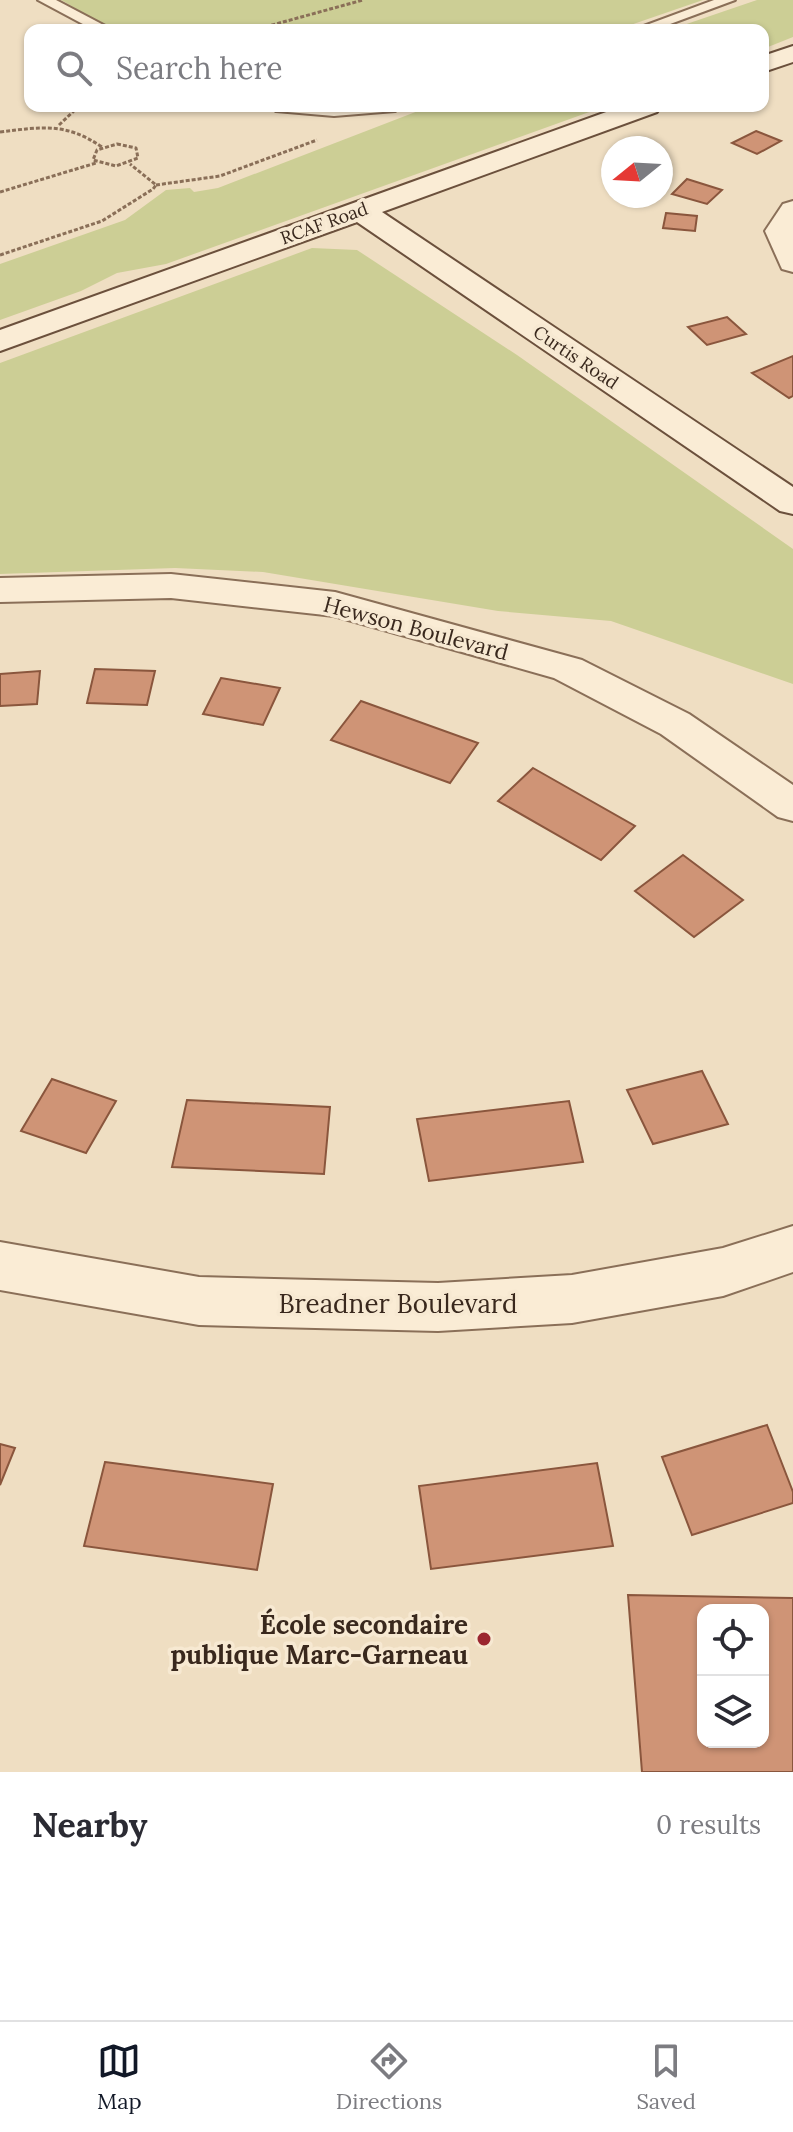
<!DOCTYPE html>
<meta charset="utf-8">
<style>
body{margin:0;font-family:Lora,serif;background:#f7f7f7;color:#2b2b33}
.controls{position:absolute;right:24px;bottom:24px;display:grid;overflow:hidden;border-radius:16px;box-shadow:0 2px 6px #0004}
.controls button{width:72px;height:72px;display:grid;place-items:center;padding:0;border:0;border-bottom:2px solid #e1e1e2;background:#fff;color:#2b2b33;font:40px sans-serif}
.compass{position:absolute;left:601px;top:136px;width:72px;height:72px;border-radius:50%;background:#fff;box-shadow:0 2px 6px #0004;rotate:252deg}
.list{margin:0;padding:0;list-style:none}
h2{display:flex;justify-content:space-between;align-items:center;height:104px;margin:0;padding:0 32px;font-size:34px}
h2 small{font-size:26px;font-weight:400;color:#7c7c81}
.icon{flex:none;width:44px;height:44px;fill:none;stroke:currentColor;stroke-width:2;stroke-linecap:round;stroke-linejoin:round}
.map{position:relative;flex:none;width:793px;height:1772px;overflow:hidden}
.search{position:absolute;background:#fff;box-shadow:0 2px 6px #0004;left:24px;right:24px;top:24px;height:88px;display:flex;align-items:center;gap:20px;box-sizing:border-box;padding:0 28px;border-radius:16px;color:#7c7c81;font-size:30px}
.sheet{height:248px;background:#fff}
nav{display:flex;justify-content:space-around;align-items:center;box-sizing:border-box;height:112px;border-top:2px solid #e1e1e2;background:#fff;font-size:22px;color:#7c7c81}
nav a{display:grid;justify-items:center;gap:4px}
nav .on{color:#111827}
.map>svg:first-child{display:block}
.green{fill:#ccce95}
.building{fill:#cf9476;stroke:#8a563d;stroke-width:2;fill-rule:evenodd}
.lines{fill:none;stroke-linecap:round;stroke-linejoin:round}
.service-casing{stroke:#8a6f58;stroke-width:4}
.minor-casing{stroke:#8a6f58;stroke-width:4}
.secondary-casing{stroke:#6b503c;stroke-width:4}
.path{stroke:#8a6f58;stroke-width:3;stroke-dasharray:4 2;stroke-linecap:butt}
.service{fill:#faecd5;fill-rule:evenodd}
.minor{fill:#faecd5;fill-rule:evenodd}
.secondary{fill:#faecd5;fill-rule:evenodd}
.poi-dot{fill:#9b2630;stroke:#f7e9d2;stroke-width:3}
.labels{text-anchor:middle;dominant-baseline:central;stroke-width:7;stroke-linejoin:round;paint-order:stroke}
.far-street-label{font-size:18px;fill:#39281d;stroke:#f7e9d2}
.street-label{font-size:22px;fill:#39281d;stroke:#f7e9d2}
.near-street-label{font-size:26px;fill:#39281d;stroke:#f7e9d2}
.near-poi-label{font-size:26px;font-weight:bold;fill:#39281d;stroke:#f7e9d2;text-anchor:end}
</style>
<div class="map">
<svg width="793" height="1772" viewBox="0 0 793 1772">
<rect width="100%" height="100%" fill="#efdec2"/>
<g class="green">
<path d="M61 0H703L616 30H179L182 26C164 20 141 35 119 30 100 26 78 9 61 0Z"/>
<polygon points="757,0 793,0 793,37 763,49 763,30 669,30"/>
<polygon points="431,106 606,106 166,264 117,273 81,291 0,320 0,264 125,220 166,190 190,188 194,192 218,188"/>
<polygon points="312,248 357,250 517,355 793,549 793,684 611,621 498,611 263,572 175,568 0,574 0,363"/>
</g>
<g class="building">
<polygon points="756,131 781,141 757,154 732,143"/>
<polygon points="687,179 722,190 707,204 672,194"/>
<polygon points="666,213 697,216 695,231 663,228"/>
<polygon points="727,317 746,334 707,345 688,327"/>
<polygon points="793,356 793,396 789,398 752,373"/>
<polygon points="95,669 155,671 147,705 87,703"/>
<polygon points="40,671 37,704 0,706 0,674"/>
<polygon points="221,678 280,688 263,725 203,714"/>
<polygon points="361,701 478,743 450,783 331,740"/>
<polygon points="533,768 635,826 601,860 498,801"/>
<polygon points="683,855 743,900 694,937 635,891"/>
<polygon points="702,1071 728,1124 653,1144 627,1090"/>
<polygon points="52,1079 116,1101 86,1153 21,1131"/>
<polygon points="187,1100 330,1107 324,1174 172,1167"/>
<polygon points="569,1101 583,1162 429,1181 417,1119"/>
<polygon points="767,1425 793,1492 793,1503 692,1535 662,1457"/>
<polygon points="0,1444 15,1448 0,1485"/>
<polygon points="105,1462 273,1484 257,1570 84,1546"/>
<polygon points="597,1463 613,1546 431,1569 419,1486"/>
<path d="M628 1595 793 1598V1772H642ZM703 1610H763V1742H703Z"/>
</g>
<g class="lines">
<g class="service-casing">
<g id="service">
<polygon points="38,0 56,0 113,30 94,30"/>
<polygon points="714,0 735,0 654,30 633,30"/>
<polygon points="268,106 403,106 395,111 334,116 276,111"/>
</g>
</g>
<g class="minor-casing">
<g id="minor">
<polygon points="793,201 793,272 782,269 765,231 783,204"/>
<polygon points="171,574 335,592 582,660 689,714 793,785 793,821 778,817 661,734 554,678 334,616 171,598 0,602 0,578"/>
<polygon points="793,1226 793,1272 723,1296 572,1323 438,1331 199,1325 0,1290 0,1242 199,1277 438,1283 572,1275 723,1248"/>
</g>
</g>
<g class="secondary-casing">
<g id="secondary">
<polygon points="793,46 793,62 763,72 763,56"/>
<polygon points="623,106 661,106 657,112 382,212 793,487 793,514 780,511 357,222 0,351 0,330"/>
</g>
</g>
<g class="path">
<polyline points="254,30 363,0"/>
<polyline points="59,125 79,106"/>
<path d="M0 132C42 127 65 122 102 147"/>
<polygon points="117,144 136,148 138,158 116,166 93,160 97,150"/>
<polyline points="156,185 220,176 317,140"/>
<polyline points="0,192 96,163"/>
<polyline points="0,255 102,221 153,189 156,185 130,164"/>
</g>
<use href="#service" class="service"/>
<use href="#minor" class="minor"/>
<use href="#secondary" class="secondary"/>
</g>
<circle class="poi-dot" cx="484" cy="1639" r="8"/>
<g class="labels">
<g class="far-street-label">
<text transform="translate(324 223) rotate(-20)">RCAF Road</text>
<text transform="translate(576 357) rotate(34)">Curtis Road</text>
</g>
<g class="street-label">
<text transform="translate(416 628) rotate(15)">Hewson Boulevard</text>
</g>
<g class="near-street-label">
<text x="398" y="1303">Breadner Boulevard</text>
</g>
<g class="near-poi-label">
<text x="468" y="1624">École secondaire<tspan x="468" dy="30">publique Marc-Garneau</tspan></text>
</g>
</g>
</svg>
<div class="controls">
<button><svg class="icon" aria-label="locate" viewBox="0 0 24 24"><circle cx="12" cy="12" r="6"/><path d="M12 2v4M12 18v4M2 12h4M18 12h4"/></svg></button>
<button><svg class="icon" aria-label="layers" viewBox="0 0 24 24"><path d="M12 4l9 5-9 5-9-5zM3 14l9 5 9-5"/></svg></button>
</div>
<svg class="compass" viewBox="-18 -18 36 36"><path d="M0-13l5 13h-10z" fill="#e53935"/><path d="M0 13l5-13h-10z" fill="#7c7c81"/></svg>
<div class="search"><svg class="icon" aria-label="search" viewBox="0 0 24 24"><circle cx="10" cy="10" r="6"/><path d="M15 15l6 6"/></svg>Search here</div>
</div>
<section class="sheet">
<h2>Nearby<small>0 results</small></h2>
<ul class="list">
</ul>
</section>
<nav>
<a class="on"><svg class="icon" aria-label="map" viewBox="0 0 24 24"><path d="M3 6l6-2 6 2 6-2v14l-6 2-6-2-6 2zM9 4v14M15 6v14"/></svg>Map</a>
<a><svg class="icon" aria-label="directions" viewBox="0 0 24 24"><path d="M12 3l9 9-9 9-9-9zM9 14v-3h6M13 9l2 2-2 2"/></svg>Directions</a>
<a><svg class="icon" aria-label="saved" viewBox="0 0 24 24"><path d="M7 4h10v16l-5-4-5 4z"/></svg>Saved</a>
</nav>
